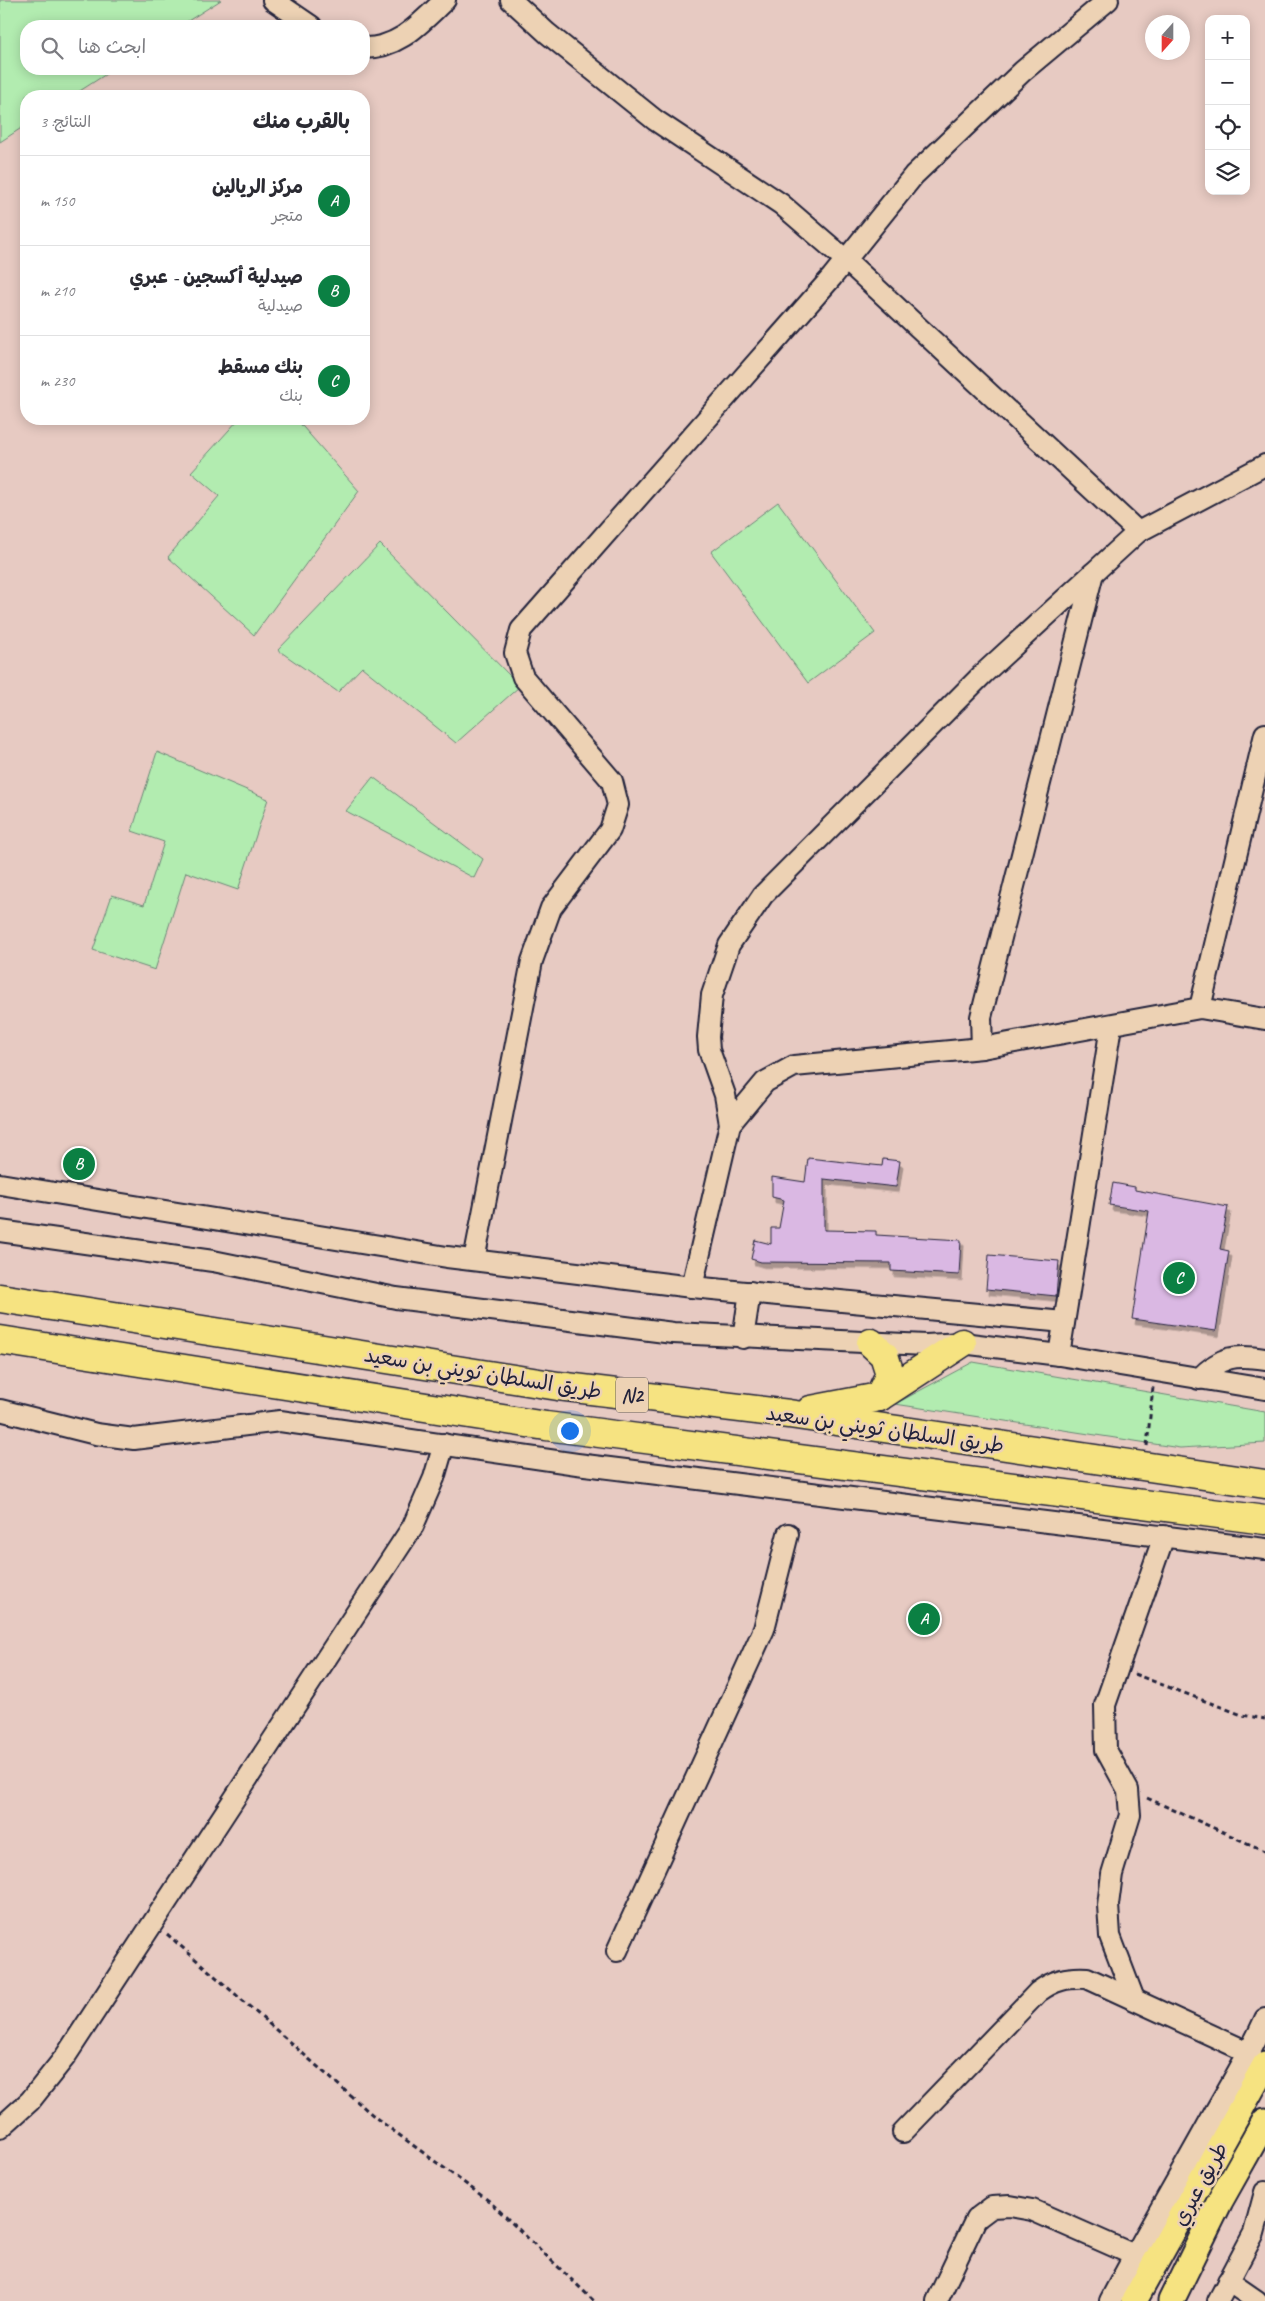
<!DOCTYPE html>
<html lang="ar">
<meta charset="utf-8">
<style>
body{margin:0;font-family:Caveat,"Playpen Sans Arabic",sans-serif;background:#f2f2f3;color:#2b2b33;direction:rtl}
.controls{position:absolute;right:15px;top:15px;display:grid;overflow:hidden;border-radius:10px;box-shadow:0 2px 12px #0003}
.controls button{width:45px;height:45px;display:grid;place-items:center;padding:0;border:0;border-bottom:1px solid #e1e1e2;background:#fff;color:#2b2b33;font:25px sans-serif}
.compass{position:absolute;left:1145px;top:15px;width:45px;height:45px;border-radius:50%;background:#fff;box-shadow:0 2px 12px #0003;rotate:201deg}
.you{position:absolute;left:569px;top:1430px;width:18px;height:18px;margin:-12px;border:4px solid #fff;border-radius:50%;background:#1a73e8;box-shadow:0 0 0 8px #1a73e833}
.badge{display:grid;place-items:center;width:32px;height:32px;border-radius:50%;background:#0b8043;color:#fff;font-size:16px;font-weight:700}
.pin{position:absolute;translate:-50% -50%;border:2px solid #fff;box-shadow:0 1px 5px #0006}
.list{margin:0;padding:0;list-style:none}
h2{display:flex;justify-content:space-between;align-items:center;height:65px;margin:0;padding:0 20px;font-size:21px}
h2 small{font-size:16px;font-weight:400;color:#7c7c81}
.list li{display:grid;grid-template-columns:32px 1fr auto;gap:15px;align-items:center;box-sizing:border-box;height:90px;padding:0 20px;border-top:1px solid #e1e1e2}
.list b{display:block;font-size:19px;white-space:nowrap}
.list p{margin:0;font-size:16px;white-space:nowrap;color:#7c7c81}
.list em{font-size:16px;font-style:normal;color:#7c7c81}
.icon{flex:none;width:28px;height:28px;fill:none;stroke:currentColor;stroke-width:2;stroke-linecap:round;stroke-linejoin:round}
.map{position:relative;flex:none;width:1265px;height:2301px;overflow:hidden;direction:ltr}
.search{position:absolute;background:#fff;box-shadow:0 2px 12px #0003;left:20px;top:20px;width:350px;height:55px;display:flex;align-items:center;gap:12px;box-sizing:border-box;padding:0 18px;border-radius:20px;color:#7c7c81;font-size:19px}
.panel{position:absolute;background:#fff;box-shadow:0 2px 12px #0003;left:20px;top:90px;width:350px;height:335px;border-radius:20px;direction:rtl}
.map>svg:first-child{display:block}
.green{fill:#b2ecb0;stroke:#6a8776}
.building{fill:#dab8e3;stroke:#22223b;filter:url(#shadow)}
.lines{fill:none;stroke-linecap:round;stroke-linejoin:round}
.minor-casing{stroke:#22223b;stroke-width:24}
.major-casing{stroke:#22223b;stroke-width:29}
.highway-casing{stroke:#22223b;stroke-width:31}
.path{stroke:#22223b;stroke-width:3;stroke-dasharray:5 4;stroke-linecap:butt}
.minor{stroke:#edd2b4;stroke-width:20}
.major{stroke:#f6e381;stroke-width:25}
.highway{stroke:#f6e381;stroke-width:28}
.labels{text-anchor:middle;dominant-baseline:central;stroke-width:5;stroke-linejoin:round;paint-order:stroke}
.shield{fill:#edd2b4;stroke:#5f575f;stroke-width:1}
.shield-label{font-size:20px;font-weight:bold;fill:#22223b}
.street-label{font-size:21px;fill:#22223b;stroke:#edd2b4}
</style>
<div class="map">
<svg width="1265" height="2301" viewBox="0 0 1265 2301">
<defs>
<filter id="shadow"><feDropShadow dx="3" dy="5.5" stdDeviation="0" flood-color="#0004"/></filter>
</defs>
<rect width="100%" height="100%" fill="#e7cac2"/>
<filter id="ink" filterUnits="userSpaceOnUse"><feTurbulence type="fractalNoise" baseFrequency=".02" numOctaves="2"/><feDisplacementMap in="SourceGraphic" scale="10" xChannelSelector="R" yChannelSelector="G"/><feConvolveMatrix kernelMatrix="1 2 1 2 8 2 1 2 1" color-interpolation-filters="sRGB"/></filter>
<g filter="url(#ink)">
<g class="green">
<polygon points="0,0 221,0 180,26 26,26 26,69 114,69 72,96 26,96 26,125 0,142"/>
<polygon points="239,419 296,419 359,491 254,635 168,557 219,496 191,472"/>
<polygon points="778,502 875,633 808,683 711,552"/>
<polygon points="380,544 520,686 456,743 362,667 338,692 278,650"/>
<polygon points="157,752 268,799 238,890 186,872 155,970 93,950 112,895 144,905 164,842 132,831"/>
<polygon points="373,777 483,859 474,878 346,811"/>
<polygon points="973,1362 1265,1412 1265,1443 1180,1448 895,1404"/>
</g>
<g class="building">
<polygon points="808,1158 882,1166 883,1159 900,1161 896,1187 824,1179 824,1230 876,1231 876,1235 961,1240 959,1275 891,1271 891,1263 761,1262 751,1259 755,1240 771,1244 771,1228 779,1228 784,1200 772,1197 772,1177 805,1182"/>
<polygon points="1113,1183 1135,1187 1135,1190 1228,1207 1220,1249 1229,1251 1216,1331 1132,1319 1149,1211 1109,1205"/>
<polygon points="989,1255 1059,1261 1056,1296 986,1289"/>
</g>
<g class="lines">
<g class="minor-casing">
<g id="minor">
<polyline points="273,0 311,26"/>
<polyline points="511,0 547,33 655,120 781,204 846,260 1138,532"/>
<path d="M364 48C400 48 420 23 445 0"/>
<polyline points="1200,1008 1265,734"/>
<polyline points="982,1048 981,1017 1093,573"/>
<polyline points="730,1124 765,1082 794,1066 982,1048 1200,1008 1265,1019"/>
<polyline points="0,1184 447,1257 692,1287 1064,1322"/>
<polyline points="0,1231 213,1261 396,1298 673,1333 926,1345 962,1343 1059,1355 1265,1389"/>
<polyline points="474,1260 532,961 551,908 610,830 618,805 612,781 523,677 515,653 521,630 832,277 914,175 1023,71 1108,0"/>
<polyline points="692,1287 730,1124 725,1095 709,1050 708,1037 712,995 729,945 763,895 984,673 1138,532 1265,465"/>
<polyline points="743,1338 750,1292"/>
<polyline points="1059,1355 1111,1026"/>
<path d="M1199 1379C1221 1356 1235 1354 1265 1359"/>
<polyline points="0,1410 96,1434 134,1439 280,1421 577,1464 1265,1549"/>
<polyline points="617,1951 764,1629 788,1534"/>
<polyline points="1134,1999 1110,1936 1108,1905 1112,1874 1130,1815 1128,1790 1106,1750 1105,1705 1164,1536"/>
<polyline points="0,2128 30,2101 65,2057 413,1526 434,1478 444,1444"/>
<path d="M903 2132 1038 1992C1054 1980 1067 1977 1087 1978L1250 2053"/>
<polyline points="1228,2281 1257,2301"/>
<polyline points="937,2301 976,2219 992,2207 1010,2206 1032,2210 1134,2255"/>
<path d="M1110 2301C1144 2236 1181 2174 1216 2110 1233 2080 1251 2051 1265 2019"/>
<polyline points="1218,2301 1254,2233 1265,2192"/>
</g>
</g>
<g class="major-casing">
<g id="major">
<polyline points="1134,2301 1265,2065"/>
<polyline points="1171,2301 1220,2201 1265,2121"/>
</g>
</g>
<g class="highway-casing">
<g id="highway">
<polyline points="0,1298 558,1386 789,1414 1265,1484"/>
<polyline points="0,1340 546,1426 1265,1520"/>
<polyline points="871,1343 884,1355 890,1374 879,1397"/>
<polyline points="811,1410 879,1397 962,1343"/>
</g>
</g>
<g class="path">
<polyline points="1147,1446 1153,1387"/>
<polyline points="1134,1674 1242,1715 1265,1719"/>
<polyline points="1147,1798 1265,1851"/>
<polyline points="167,1934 376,2118 489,2201 594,2301"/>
</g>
<use href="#minor" class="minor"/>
<use href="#major" class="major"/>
<use href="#highway" class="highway"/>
</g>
</g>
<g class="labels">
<rect class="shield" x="616" y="1377.5" width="32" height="35" rx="4"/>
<g class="shield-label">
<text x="632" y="1395">N2</text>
</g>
<g class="street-label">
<text transform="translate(483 1373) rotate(9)">طريق السلطان ثويني بن سعيد</text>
<text transform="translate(885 1429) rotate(8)">طريق السلطان ثويني بن سعيد</text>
<text transform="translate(1200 2184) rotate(-61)">طريق عبري</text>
</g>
</g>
</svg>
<div class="controls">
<button>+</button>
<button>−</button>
<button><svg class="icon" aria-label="locate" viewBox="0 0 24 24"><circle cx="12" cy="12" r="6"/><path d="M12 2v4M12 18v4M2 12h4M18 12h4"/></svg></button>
<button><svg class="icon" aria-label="layers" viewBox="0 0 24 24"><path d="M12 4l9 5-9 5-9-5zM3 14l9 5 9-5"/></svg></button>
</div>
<svg class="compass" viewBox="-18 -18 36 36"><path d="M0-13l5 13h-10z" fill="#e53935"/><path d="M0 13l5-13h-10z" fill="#7c7c81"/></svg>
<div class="you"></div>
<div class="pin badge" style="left:924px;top:1619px">A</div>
<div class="pin badge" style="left:79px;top:1164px">B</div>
<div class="pin badge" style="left:1179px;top:1278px">C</div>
<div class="search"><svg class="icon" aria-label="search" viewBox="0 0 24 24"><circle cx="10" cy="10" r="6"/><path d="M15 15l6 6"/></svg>ابحث هنا</div>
<section class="panel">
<h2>بالقرب منك<small>النتائج: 3</small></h2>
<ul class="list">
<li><span class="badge">A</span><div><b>مركز الريالين</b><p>متجر</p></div><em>150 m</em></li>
<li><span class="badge">B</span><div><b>صيدلية أكسجين - عبري</b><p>صيدلية</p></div><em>210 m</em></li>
<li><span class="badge">C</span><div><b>بنك مسقط</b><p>بنك</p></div><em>230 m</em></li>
</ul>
</section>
</div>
